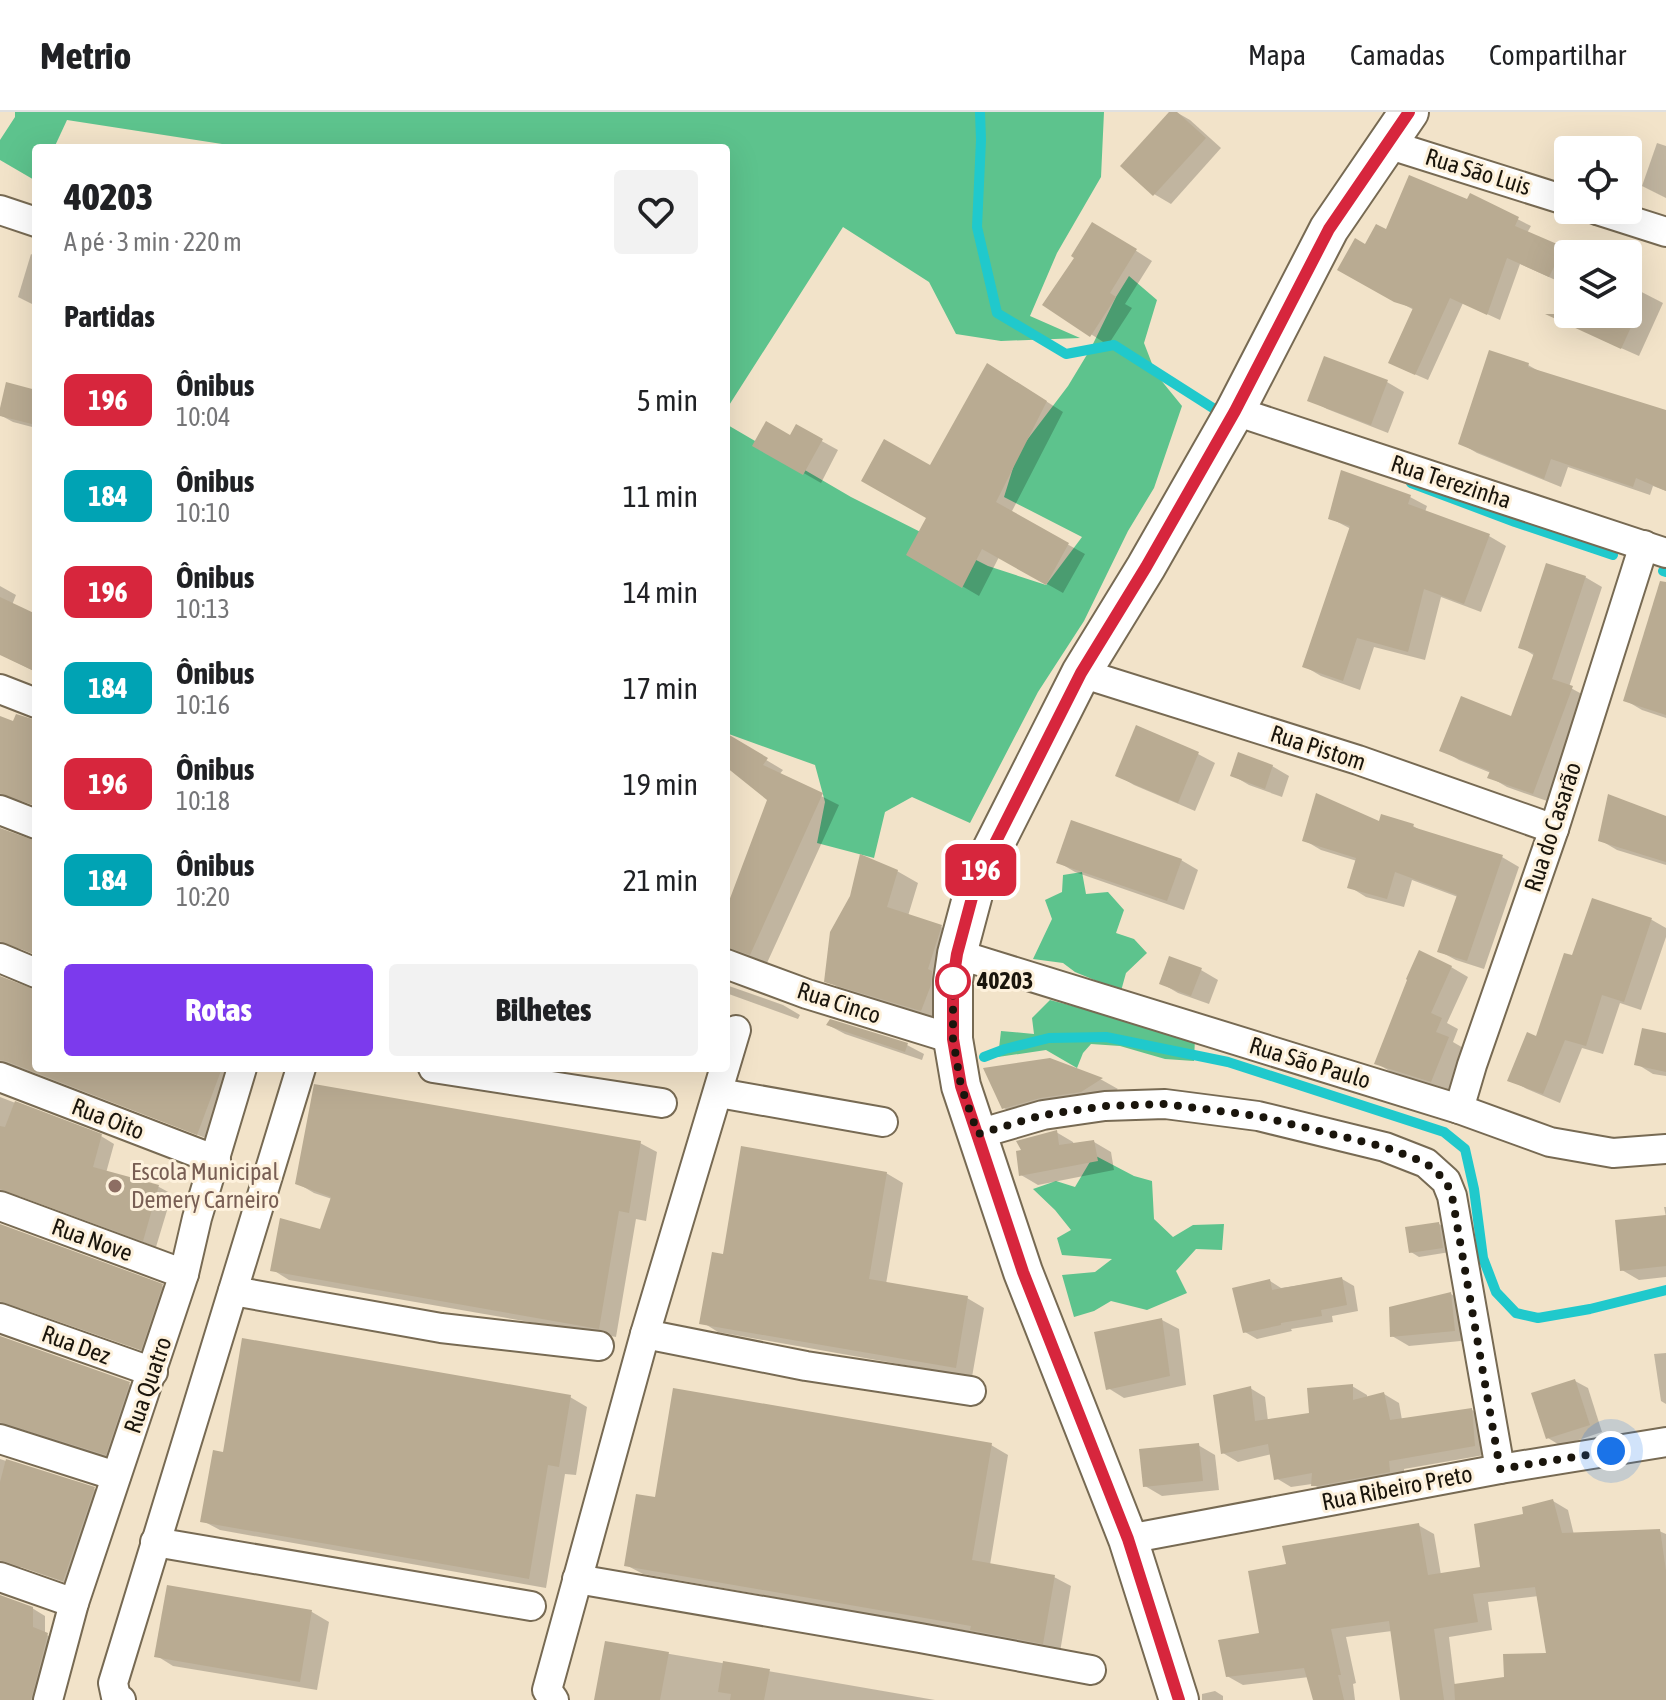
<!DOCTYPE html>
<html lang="pt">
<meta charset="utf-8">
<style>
:root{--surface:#fff;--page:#f2f2f2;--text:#202124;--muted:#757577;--line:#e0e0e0;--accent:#7c3aed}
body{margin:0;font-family:"Asap Condensed",sans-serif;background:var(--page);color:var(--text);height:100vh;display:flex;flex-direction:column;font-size:30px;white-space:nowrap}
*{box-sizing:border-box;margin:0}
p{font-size:26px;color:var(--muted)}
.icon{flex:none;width:44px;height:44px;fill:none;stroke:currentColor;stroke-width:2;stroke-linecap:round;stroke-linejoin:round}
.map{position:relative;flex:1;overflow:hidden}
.drawer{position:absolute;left:32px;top:32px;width:698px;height:928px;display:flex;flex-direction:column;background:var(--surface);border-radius:8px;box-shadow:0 8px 32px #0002}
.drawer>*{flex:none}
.badge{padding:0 16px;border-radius:12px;font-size:28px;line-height:52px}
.controls{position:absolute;left:1554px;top:24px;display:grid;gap:16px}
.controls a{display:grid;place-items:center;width:88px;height:88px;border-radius:8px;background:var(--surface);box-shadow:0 8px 32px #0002;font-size:40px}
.you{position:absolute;width:40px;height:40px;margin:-20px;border:6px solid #fff;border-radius:50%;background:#1a73e8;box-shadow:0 0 0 12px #1a73e833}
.map>.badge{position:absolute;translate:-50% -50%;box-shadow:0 0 0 4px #fff}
h2{padding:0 32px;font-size:30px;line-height:72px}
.round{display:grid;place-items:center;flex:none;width:84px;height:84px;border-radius:8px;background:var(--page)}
.headline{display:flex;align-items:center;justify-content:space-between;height:136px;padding:0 32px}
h1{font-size:38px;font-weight:800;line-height:60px}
.cta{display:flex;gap:16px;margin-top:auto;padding:16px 32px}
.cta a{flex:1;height:92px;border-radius:8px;background:var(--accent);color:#fff;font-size:32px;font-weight:800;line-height:92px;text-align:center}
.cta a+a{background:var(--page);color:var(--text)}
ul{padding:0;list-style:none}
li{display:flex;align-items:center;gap:24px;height:96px;padding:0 32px}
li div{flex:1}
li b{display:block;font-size:30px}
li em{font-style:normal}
li .badge{min-width:88px;font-weight:700;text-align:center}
header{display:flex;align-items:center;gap:48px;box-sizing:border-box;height:112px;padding:0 40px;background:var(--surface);border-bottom:2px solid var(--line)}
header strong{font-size:38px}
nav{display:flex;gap:44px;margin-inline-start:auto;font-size:28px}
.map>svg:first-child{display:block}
.forest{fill:#5dc38d}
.shadow{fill:#0003;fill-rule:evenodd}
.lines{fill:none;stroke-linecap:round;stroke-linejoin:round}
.stream{stroke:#20c9cc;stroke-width:10}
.building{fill:#b9ab92}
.street-casing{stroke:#776a53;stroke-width:32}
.secondary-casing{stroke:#776a53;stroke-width:42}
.street{stroke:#fff;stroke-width:28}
.secondary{stroke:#fff;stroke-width:38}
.line-casing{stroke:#fff;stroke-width:18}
.line{stroke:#d7263d;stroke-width:12}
.walk{stroke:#1a150c;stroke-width:8;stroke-dasharray:0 14.4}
.stop-dot{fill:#fff;stroke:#d7263d;stroke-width:4}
.education-dot{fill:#8d6e63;stroke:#fdf1dc;stroke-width:3}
.labels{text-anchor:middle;stroke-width:6;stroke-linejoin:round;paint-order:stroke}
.street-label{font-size:24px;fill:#1a150c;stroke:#fdf1dc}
.stop-label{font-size:24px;font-weight:bold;fill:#1a150c;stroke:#fdf1dc;text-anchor:start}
.education-label{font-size:24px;fill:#785e54;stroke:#fdf1dc;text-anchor:start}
</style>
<header>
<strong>Metrio</strong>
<nav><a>Mapa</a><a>Camadas</a><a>Compartilhar</a></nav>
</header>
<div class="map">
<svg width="1666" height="1588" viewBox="0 0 1666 1588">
<rect width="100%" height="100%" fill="#f2e3c9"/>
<!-- forest -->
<g class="forest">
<path d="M15 0H1104L1101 65 1057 141 1030 204 1080 226 1001 229 956 222 929 170 843 115 726 298V36H231L222 32 67 8 54 36H36V69L0 48V28L15 5Z"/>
<path d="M1129 164 1157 188 1144 231 1156 262 1182 294 1154 376 1128 419 1084 509 1038 580 970 711 912 685 885 700 874 746 817 731 825 690 815 653 726 621V312L851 385 988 454 1046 473 1082 425 1004 385 1018 340 1068 274 1091 236 1116 185Z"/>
<path d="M1082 760 1086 782 1108 780 1124 798 1116 821 1134 827 1147 841 1126 861 1121 879 1075 860 1063 851 1033 847 1052 807 1045 788 1062 780 1063 763Z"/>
<path d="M1050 888 1195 926 1194 949 1165 947 1120 934 1091 932 1083 941 1077 956 1046 938 998 945 1001 919 1034 922 1032 906Z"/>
<path d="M1094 1043 1134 1064 1152 1069 1154 1107 1173 1125 1193 1113 1224 1112 1222 1138 1196 1137 1176 1159 1187 1181 1147 1198 1111 1189 1094 1199 1074 1205 1062 1163 1095 1160 1112 1147 1062 1143 1057 1126 1071 1118 1055 1098 1033 1077 1056 1069 1075 1075Z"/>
</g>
<!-- shadow -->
<g class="shadow">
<path d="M1171 0H1176L1190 8 1221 36 1171 92 1154 82Z"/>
<path d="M1657 31 1666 34V86L1642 74Z"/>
<path d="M1471 83 1531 114 1527 121 1571 142H1568V159L1562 171 1520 152 1500 208 1463 191 1428 268 1403 257 1414 198 1340 158 1366 135 1387 120 1468 90Z"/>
<path d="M1110 122 1152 149 1125 192 1132 196 1108 233 1045 193Z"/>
<path d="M31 142 36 145V194L18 185Z"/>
<path d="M1628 173 1663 191 1639 244 1603 228 1594 202H1628Z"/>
<path d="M1528 253 1544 262 1666 300V379L1653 374 1650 383 1568 355 1561 375 1477 341 1460 331Z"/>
<path d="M1005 263 1063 300 1011 401 1085 442 1063 481 999 445 979 484 909 443 928 405 931 356Z"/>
<path d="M1387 270 1404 280 1388 321 1327 297 1310 288Z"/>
<path d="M36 281V316L13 310 0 303Z"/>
<path d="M796 315 838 338 821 371 755 333 790 325Z"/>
<path d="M1410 385 1427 394 1425 400 1489 424 1506 434 1481 500 1441 485 1425 548 1374 535 1360 578 1321 564 1304 554 1351 417 1330 406Z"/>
<path d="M1585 465 1602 475 1569 575 1589 586 1550 690 1507 675 1490 665 1491 661 1459 648 1442 638 1512 606 1535 544 1521 535Z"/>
<path d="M0 474 16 483 12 493 36 504V560L0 542Z"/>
<path d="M1666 479V606L1642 598 1625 588Z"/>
<path d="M0 606 14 612 36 609V694L21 689 12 688 2 692 0 695Z"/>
<path d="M1137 616 1198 642 1215 651 1195 699 1134 673 1117 663Z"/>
<path d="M726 624 783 658 779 663 839 693 767 851 751 845 742 844 726 863V802L770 687 726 653Z"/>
<path d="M1272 654 1289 664 1282 685 1249 673 1232 663Z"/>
<path d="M1666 706V753L1617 738 1600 728Z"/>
<path d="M1380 712 1413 714 1425 721 1502 745 1519 755 1484 857 1456 848 1439 839 1458 785 1412 768 1404 795 1366 785 1350 775 1357 749 1321 738 1304 728Z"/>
<path d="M0 718 36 730V843L22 837 11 836 0 832Z"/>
<path d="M1181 748 1198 758 1184 798 1075 760 1058 750Z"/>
<path d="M897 759 918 771 908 804 941 815 962 827 942 910 848 881 826 868 852 785Z"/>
<path d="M1593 788 1652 808 1666 816V825L1641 898 1620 891 1603 942 1582 936 1560 991 1527 977 1510 968 1537 926 1573 846Z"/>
<path d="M1451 855 1468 865 1447 911 1458 917 1453 930 1465 937 1448 979 1393 961 1376 951Z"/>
<path d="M1201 858 1218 868 1209 892 1178 881 1161 871Z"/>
<path d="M726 867 729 874 783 893 800 903 798 907 726 881Z"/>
<path d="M36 879V956H222L235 963 211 1028 21 956 12 955 3 958 0 963V881Z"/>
<path d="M828 913 907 933 924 942 922 948 845 922Z"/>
<path d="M1666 923V964L1653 962 1637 952Z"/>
<path d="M1050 948 1102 968 1118 977 1099 989 1021 1006 1004 996Z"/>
<path d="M0 985 101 1024 114 1032 106 1061 159 1075 172 1082 156 1135 20 1084H10L0 1091Z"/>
<path d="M1056 1020 1073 1030 1074 1033 1094 1030 1111 1040 1114 1058 1038 1073 1021 1063Z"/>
<path d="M640 1031 657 1040 646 1109 636 1107 616 1225 289 1168 273 1158 322 1119 332 1087 314 1081 297 1071Z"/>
<path d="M886 1061 903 1071 886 1172 967 1186 984 1196 972 1265 718 1220 702 1210 725 1144Z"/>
<path d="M1664 1095H1666V1165L1639 1168 1622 1158 1666 1105Z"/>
<path d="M1439 1112 1447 1117 1450 1140 1419 1145 1411 1140Z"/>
<path d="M0 1114 162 1174 175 1182 154 1243 20 1196H10L0 1203Z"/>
<path d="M1342 1167 1354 1174 1358 1199 1332 1204 1333 1210 1291 1217 1292 1219 1257 1227 1245 1220 1270 1169 1281 1176Z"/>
<path d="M1451 1182 1468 1192 1471 1228 1409 1234 1392 1224Z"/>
<path d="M1162 1208 1179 1217 1186 1273 1124 1286 1108 1276Z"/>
<path d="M0 1226 129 1272 142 1279 119 1349 20 1317H10L0 1324Z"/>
<path d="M1666 1241V1292L1661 1289 1654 1242Z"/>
<path d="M1575 1269 1588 1276 1602 1320 1561 1334 1548 1326Z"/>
<path d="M1352 1274 1367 1283V1287L1384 1282 1399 1291 1402 1308 1472 1298 1487 1306 1490 1342 1404 1357 1405 1368 1328 1381 1312 1372 1291 1375 1276 1366 1272 1342 1238 1350 1223 1341 1250 1276 1265 1285 1268 1309 1312 1303Z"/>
<path d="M570 1285 587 1295 576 1363 565 1362 546 1476 220 1418 203 1409 225 1342Z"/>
<path d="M991 1333 1008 1343 990 1453 1054 1465 1071 1474 1060 1540 989 1527 979 1521 643 1462 626 1453 656 1387Z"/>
<path d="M1198 1333 1215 1343 1219 1378 1162 1384 1145 1374Z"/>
<path d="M0 1347 94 1377 107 1384 77 1475 21 1455H12L0 1462Z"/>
<path d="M1553 1389 1568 1398 1574 1423 1659 1419 1666 1422V1588H1402L1392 1519 1346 1525 1356 1571 1353 1572 1355 1588H1314L1309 1565 1243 1573 1227 1564 1262 1522 1288 1454 1418 1413 1434 1422 1441 1463 1483 1457 1526 1403ZM1539 1484 1548 1543 1506 1567 1455 1574 1449 1525 1492 1518 1488 1490Z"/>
<path d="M169 1475 312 1500 329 1510 317 1578 173 1554 157 1544Z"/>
<path d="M0 1485 32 1496 45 1504V1522L61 1531 45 1588H0Z"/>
<path d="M606 1531 935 1588H596Z"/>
<path d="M1215 1579 1223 1584V1588H1202V1582Z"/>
</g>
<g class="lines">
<!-- stream -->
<g class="stream">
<path d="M980 0 981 28 977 115 997 201 1066 242 1114 233 1216 298"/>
<path d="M1411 371 1515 410 1613 443"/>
<path d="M1663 459 1666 460"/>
<path d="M984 945 1005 937 1049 926 1106 925 1228 950 1444 1020 1465 1037 1474 1077 1483 1146 1496 1180 1516 1201 1538 1206 1590 1197 1666 1178"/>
</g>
</g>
<!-- building -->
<g class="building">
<path d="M1169 0H1177L1206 26 1153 84 1120 54Z"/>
<path d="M1409 63 1467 87 1470 81 1519 105 1515 114 1564 135 1549 165 1507 146 1487 203 1450 186 1415 263 1388 251 1413 196 1394 190 1337 158 1355 126 1365 132 1376 112 1386 117Z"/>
<path d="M1092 110 1137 137 1110 181 1116 185 1090 225 1042 193 1074 146 1071 144Z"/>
<path d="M1545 202H1637L1621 237Z"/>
<path d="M1489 238 1529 251 1528 255 1666 298V379L1636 366 1633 375 1551 347 1544 367 1458 332Z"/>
<path d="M1324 244 1388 268 1371 313 1307 289Z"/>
<path d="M987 251 1047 289 996 390 1069 431 1046 473 982 437 962 476 906 443 926 406 861 369 884 327 930 353Z"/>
<path d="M6 270 36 278V313L0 304V296Z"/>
<path d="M766 309 790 323 796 312 823 327 803 363 752 334Z"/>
<path d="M1341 358 1411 383 1408 392 1490 422 1464 492 1424 477 1408 540 1357 526 1343 569 1302 555 1350 414 1328 407Z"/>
<path d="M1546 451 1586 464 1552 567 1573 574 1533 682 1487 666 1490 659 1439 639 1461 584 1511 604 1534 541 1518 536Z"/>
<path d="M1660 469 1666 470V603L1623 589Z"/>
<path d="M0 485 36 502V560L0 543Z"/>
<path d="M16 602 36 608V694L0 681V604L13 609Z"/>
<path d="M1136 613 1199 640 1178 691 1115 664Z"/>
<path d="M726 621 768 646 763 653 823 681 750 843 726 835V797L767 688 726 655Z"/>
<path d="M1238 640 1273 653 1265 677 1230 664Z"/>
<path d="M1316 681 1379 709 1381 702 1414 712 1413 715 1503 743 1467 849 1437 840 1457 783 1395 760 1387 787 1347 776 1356 746 1302 729Z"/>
<path d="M1608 682 1666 704V750L1598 729Z"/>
<path d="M1071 708 1182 747 1167 789 1056 751Z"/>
<path d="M0 716 36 729V843L0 829Z"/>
<path d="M860 742 898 758 887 795 942 813 928 857 932 859 931 873 921 899 824 870 830 820 850 784Z"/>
<path d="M1592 786 1652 806 1624 890 1602 883 1586 934 1565 928 1543 982 1507 969 1527 920 1536 924 1564 841 1572 843Z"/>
<path d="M1419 838 1452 854 1431 901 1442 906 1436 920 1449 925 1431 970 1374 952 1407 868 1406 867Z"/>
<path d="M1169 844 1202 856 1191 884 1159 872Z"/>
<path d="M0 864 36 878V956H222L197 1023 6 949 0 948Z"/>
<path d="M830 907 908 931 905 940 826 913Z"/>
<path d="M1642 916 1666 921V960L1634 953Z"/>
<path d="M1050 946 1103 966 1081 980 1040 986 1002 997 983 956Z"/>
<path d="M314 972 641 1029 629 1101 619 1099 599 1217 270 1159 280 1106 320 1117 331 1085 295 1072Z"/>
<path d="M15 989 102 1022 93 1055 159 1073 143 1129 0 1077V1014L5 1015Z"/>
<path d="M1057 1018 1059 1033 1094 1028 1098 1049 1019 1064 1016 1039 1021 1038 1016 1029Z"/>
<path d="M741 1034 887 1060 869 1167 968 1184 956 1256 699 1212 712 1140 723 1142Z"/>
<path d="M1666 1103V1154L1620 1159 1615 1108Z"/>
<path d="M1439 1110 1443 1136 1409 1141 1405 1115Z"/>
<path d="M0 1112 163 1172 141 1238 0 1189Z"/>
<path d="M1342 1165 1347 1193 1321 1198 1322 1204 1281 1211V1213L1243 1221 1232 1176 1270 1167 1272 1178Z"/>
<path d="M1451 1180 1455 1219 1390 1225 1389 1195Z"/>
<path d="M1162 1206 1170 1264 1106 1278 1094 1220Z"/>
<path d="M0 1224 130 1270 106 1343 0 1310Z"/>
<path d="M242 1226 571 1283 559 1355 548 1353 529 1467 200 1410 213 1338 223 1340Z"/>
<path d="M1575 1267 1590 1313 1546 1327 1531 1281Z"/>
<path d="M1353 1272V1288L1384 1280 1390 1308 1472 1296 1475 1334 1389 1349 1390 1360 1317 1374H1311L1312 1361 1274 1368 1268 1332 1221 1342 1213 1283 1251 1274 1255 1309 1309 1301 1307 1276Z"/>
<path d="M673 1276 992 1331 972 1448 1055 1463 1043 1532 970 1518 971 1514 624 1454 636 1382 655 1385Z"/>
<path d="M1199 1331 1203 1369 1143 1375 1139 1337Z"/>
<path d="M6 1347 95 1375 63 1469 0 1448V1370Z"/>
<path d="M1553 1387 1562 1421 1660 1417 1666 1459V1588H1455L1454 1572 1504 1565 1503 1542 1546 1541 1535 1475 1473 1482 1478 1510 1434 1517 1444 1588H1400L1389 1509 1331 1517 1341 1563H1338L1344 1588H1313L1304 1556 1226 1565 1218 1528 1259 1521 1248 1459 1286 1452 1282 1434 1419 1411 1428 1463 1480 1455 1474 1412 1523 1402 1522 1395Z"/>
<path d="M167 1473 312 1498 300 1570 154 1545Z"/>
<path d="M0 1483 33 1495V1515L48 1521 31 1588H0Z"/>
<path d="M605 1529 669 1540 660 1588H594Z"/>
<path d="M723 1549 770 1557 764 1588H730L731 1582 718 1580Z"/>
</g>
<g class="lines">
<!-- street casing -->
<g class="street-casing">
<g id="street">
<path d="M1387 32 1568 89"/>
<path d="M0 98 36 110"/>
<path d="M1597 98 1666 120"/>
<path d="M1235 299 1666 441"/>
<path d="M1081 561 1358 648 1554 717"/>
<path d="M0 577 36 591"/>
<path d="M0 698 36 712"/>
<path d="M957 842 1459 997 1550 1030 1613 1041 1666 1037"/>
<path d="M0 846 36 861"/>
<path d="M726 852 807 882 953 927"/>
<path d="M433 956 662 991"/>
<path d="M0 965 216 1048"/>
<path d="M719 981 883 1010"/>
<path d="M1459 997 1472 953 1554 717 1644 433"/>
<path d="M978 1022 1043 1003 1105 994 1165 992 1258 1004 1385 1035 1426 1051 1446 1069 1452 1084 1500 1357"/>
<path d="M0 1094 184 1162"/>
<path d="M233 1179 441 1216 599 1234"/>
<path d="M0 1206 153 1260"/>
<path d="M645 1222 806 1254 971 1279"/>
<path d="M0 1327 116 1364"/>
<path d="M1128 1427 1500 1357 1666 1330"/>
<path d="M155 1430 531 1494"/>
<path d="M0 1465 74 1491"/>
<path d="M577 1467 920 1526 1091 1558"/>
<path d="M48 1588 74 1491 184 1162 197 1106 242 956"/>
<path d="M121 1588 116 1585 113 1571 301 956"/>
<path d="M554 1588 547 1578 645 1222 736 918"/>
</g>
</g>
<!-- secondary casing -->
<g class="secondary-casing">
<path id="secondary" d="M1179 1588 1128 1427 1023 1160 961 974 953 927V869L957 842 977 767 1081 561 1146 455 1235 299 1329 117 1409 0"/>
</g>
<!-- street -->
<use href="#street" class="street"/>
<!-- secondary -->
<use href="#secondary" class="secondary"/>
</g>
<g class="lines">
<!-- line casing -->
<g class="line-casing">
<path id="line" d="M1179 1588 1128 1427 1023 1160 961 974 953 927V869L957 842 977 767 1081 561 1146 455 1235 299 1329 117 1409 0"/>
</g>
<!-- line -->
<use href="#line" class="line"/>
<!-- walk -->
<path class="walk" d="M953 869V927L961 974 978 1022 1043 1003 1105 994 1165 992 1258 1004 1385 1035 1426 1051 1446 1069 1452 1084 1500 1357 1611 1339"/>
</g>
<!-- markers -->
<circle class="stop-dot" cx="953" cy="869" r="16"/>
<circle class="education-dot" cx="115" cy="1074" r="8"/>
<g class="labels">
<!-- street labels -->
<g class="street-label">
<text transform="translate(1478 60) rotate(17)" y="8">Rua São Luis</text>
<text transform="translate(1451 370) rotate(18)" y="8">Rua Terezinha</text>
<text transform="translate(1318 636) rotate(18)" y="8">Rua Pistom</text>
<text transform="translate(1553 715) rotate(-72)" y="8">Rua do Casarão</text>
<text transform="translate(839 891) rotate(18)" y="8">Rua Cinco</text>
<text transform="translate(1310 951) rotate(17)" y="8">Rua São Paulo</text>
<text transform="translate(108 1007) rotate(21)" y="8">Rua Oito</text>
<text transform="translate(92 1128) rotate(20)" y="8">Rua Nove</text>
<text transform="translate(76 1233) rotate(20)" y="8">Rua Dez</text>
<text transform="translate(148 1273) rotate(-71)" y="8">Rua Quatro</text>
<text transform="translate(1397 1376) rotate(-11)" y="8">Rua Ribeiro Preto</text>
</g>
<!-- stop labels -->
<g class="stop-label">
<text x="977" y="877">40203</text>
</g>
<!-- education labels -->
<g class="education-label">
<text x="131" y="1068">Escola Municipal<tspan x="131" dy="28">Demery Carneiro</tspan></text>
</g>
</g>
</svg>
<div class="controls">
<a><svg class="icon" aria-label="locate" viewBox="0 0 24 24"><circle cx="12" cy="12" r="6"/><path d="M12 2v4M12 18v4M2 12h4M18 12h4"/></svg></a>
<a><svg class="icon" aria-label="layers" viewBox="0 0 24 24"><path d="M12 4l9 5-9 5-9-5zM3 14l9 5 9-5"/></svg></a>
</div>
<div class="you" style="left:1611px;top:1339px"></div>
<b class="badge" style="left:981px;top:758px;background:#d7263d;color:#fff">196</b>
<section class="drawer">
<div class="headline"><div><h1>40203</h1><p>A pé · 3 min · 220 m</p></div><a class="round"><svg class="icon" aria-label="heart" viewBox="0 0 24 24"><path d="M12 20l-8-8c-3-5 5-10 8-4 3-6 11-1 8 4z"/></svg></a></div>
<h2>Partidas</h2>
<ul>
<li><span class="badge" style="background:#d7263d;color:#fff">196</span><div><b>Ônibus</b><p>10:04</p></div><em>5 min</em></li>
<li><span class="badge" style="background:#00a3b4;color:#fff">184</span><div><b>Ônibus</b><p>10:10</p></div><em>11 min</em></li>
<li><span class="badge" style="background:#d7263d;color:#fff">196</span><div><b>Ônibus</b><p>10:13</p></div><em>14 min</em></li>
<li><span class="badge" style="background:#00a3b4;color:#fff">184</span><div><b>Ônibus</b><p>10:16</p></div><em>17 min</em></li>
<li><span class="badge" style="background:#d7263d;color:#fff">196</span><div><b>Ônibus</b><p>10:18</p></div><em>19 min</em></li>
<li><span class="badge" style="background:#00a3b4;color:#fff">184</span><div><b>Ônibus</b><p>10:20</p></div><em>21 min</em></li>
</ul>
<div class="cta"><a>Rotas</a><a>Bilhetes</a></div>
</section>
</div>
